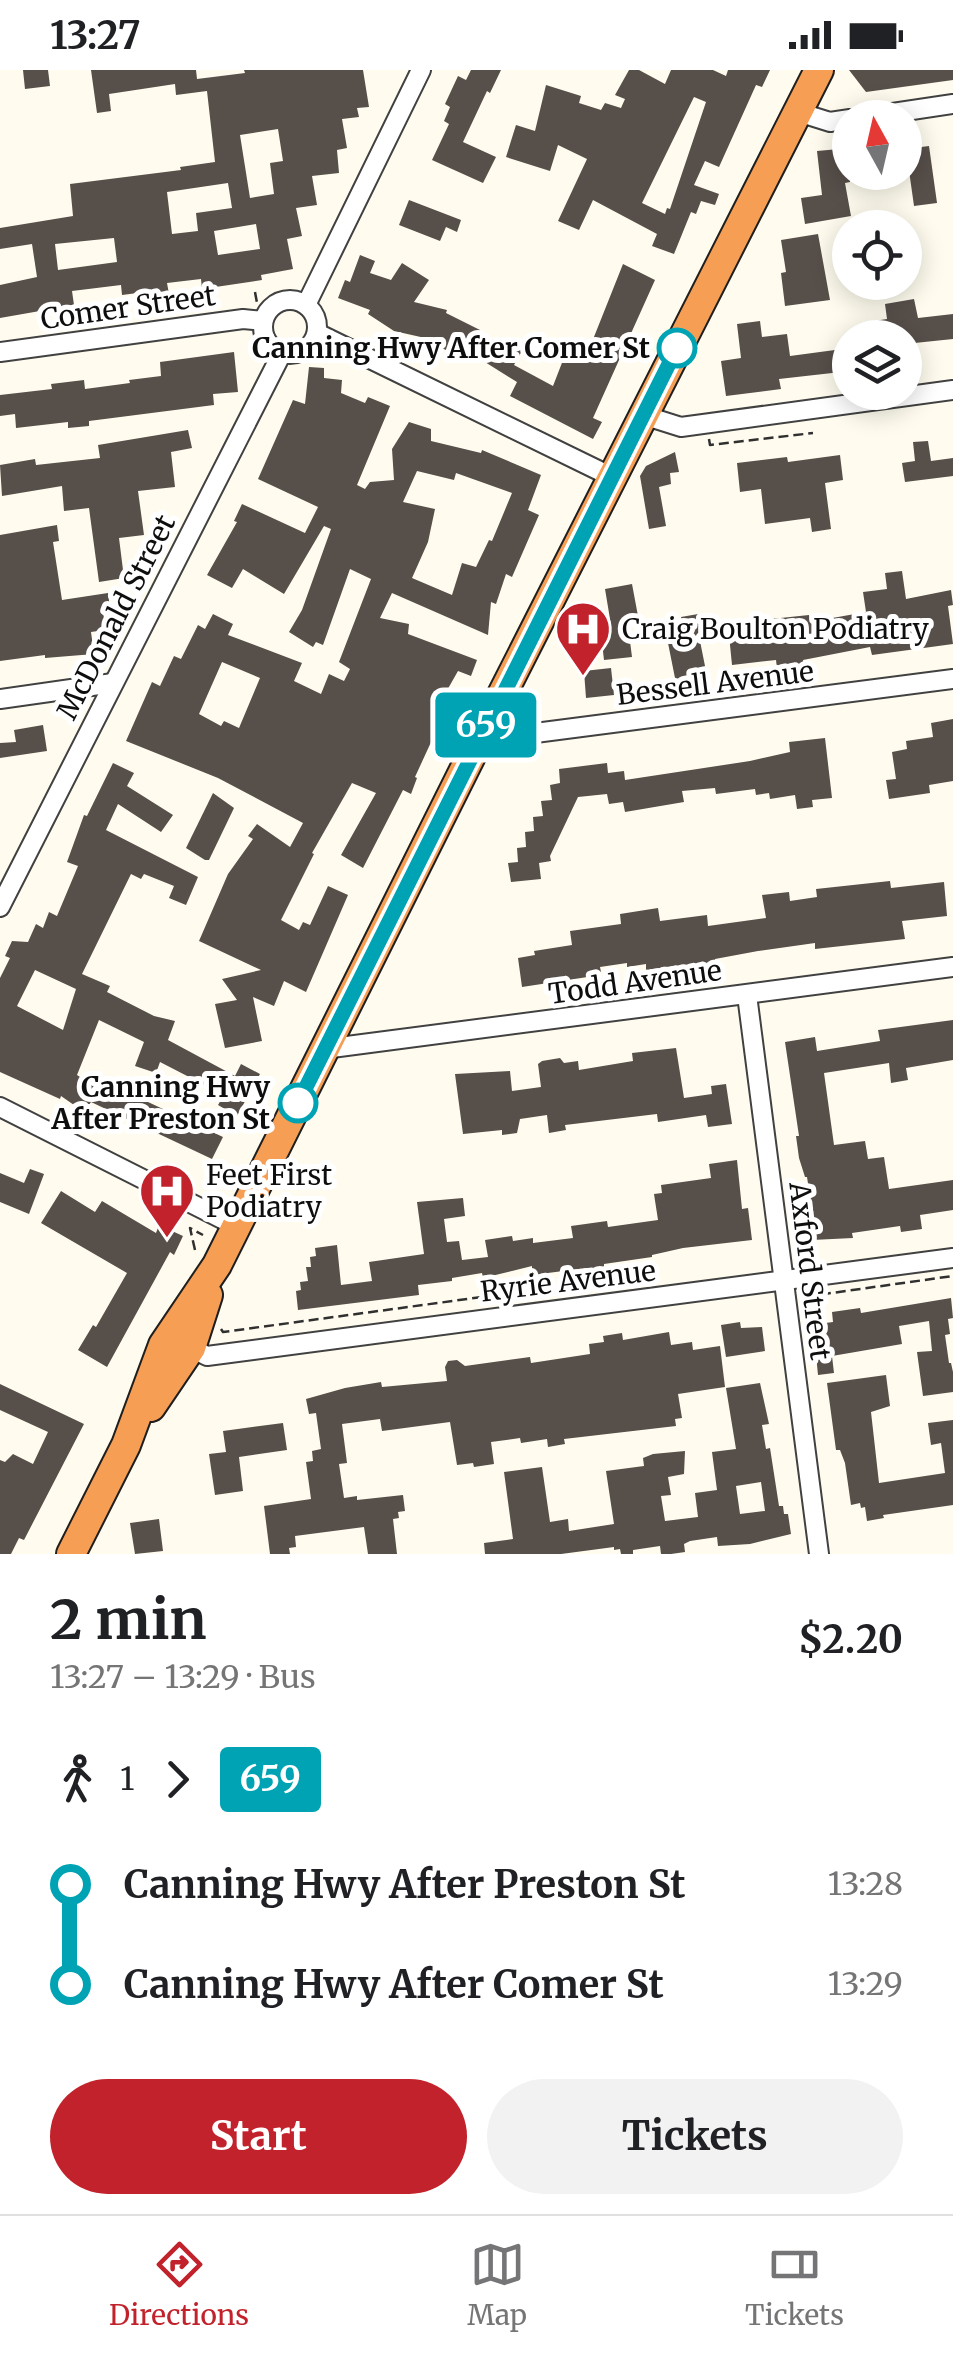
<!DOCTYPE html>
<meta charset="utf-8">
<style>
:root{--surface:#fff;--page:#f2f2f2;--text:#202124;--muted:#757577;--line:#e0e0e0;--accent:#c2222b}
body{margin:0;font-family:Merriweather,serif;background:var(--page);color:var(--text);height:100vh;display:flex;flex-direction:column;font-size:38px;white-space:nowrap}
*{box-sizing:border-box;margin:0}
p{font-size:32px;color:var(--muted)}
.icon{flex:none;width:55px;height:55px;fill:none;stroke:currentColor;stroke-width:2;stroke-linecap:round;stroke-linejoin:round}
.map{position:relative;height:1484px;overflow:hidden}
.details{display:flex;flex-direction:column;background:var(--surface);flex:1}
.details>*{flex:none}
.badge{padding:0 20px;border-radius:8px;font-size:35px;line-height:65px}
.needle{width:65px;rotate:352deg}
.fabs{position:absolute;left:832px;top:30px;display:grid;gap:20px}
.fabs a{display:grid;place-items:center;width:90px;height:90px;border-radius:50%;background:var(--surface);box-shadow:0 5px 25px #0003;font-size:50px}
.map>.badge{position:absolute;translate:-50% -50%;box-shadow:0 0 0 5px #fff}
.legs{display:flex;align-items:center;gap:15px;height:110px;padding:0 50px;font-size:32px}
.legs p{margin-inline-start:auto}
.overview{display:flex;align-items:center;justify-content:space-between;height:170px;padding:0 50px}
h1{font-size:55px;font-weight:700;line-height:75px}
.cta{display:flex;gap:20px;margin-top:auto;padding:20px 50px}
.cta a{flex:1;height:115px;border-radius:60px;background:var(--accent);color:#fff;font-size:40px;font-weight:700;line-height:115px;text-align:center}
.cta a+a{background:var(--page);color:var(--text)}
ul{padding:0 50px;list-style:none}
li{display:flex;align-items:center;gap:35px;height:100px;font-size:38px}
li i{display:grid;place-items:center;width:15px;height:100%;margin:0 12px;background:currentColor}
li i::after{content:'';width:25px;height:25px;margin:-12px;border:8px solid;border-radius:50%;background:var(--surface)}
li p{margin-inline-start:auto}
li:first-child i{background:linear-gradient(#0000 50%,currentColor 0)}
li:last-child i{background:linear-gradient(currentColor 50%,#0000 0)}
.status{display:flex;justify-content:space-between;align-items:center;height:70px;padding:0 50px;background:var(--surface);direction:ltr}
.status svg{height:28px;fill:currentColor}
.tab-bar{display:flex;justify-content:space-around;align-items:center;height:140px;border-top:2px solid var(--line);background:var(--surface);font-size:28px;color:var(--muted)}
.tab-bar a{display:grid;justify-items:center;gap:5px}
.tab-bar .current{color:var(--accent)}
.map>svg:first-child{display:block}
.building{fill:#574f4a;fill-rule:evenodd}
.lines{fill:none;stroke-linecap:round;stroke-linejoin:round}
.minor-casing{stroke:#414141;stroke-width:22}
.highway-casing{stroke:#1f1f1f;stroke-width:32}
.path{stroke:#303030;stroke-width:2.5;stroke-dasharray:10 5;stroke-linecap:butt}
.minor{stroke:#fff;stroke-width:18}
.highway{stroke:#f79e55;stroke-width:28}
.line-1-casing{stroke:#fff;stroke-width:22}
.line-1{stroke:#00a3b4;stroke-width:15}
.stop-1-dot{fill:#fff;stroke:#00a3b4;stroke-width:5}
.labels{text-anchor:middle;stroke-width:10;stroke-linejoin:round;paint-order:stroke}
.street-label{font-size:28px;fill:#0e0e0e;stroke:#fff}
.stop-label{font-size:28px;font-weight:bold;fill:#0e0e0e;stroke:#fff;text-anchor:end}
.poi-label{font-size:28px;fill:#0e0e0e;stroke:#fff;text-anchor:start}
</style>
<div class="status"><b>13:27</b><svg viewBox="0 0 49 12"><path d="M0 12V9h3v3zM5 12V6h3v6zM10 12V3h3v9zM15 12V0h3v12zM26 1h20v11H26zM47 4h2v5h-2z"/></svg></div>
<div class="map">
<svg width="953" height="1484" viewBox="0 0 953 1484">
<rect width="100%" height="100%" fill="#fffcef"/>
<!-- building -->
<g class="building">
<path d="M23 0H48L50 16 25 19Z"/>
<path d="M91 0H196L197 9 245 3 244 0H363L369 37 357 38 359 47 342 49 347 78 337 80 339 103 312 106 317 135 296 138 302 166 287 169 293 199 261 205 262 210 202 219 201 209 167 213 169 224 154 226 153 221 122 225 121 215 72 221 74 235 0 248V215L37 207 32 174 0 179V158L73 146 70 114 181 100 180 97 215 92 207 21 176 25 175 14 109 24 111 41 97 43ZM278 59 283 91 270 93 274 124 250 128 240 65ZM228 113 232 138 196 143 198 161 172 164 167 122ZM256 154 260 179 218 185 214 161ZM114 168 117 192 58 200 55 174Z"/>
<path d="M471 0H501L490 23 487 21 463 72 496 87 483 113 432 90 449 54 444 51 450 37 445 34 458 6 466 10Z"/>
<path d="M629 0H639L665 14 671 0H713L726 6 728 0H770L762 17 756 15 719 97 705 91 694 115 719 124 715 135 701 131 696 144 691 142 674 184 652 176 657 164 593 130 579 160 558 151 587 89 558 75 550 101 506 87 516 55 535 61 546 15 581 26 579 33 601 40 605 33 621 38 625 29 615 25ZM694 27 706 32 670 139 667 138 665 144 642 133Z"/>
<path d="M849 0H953V10L866 22Z"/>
<path d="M929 76 937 133 914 136 906 79Z"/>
<path d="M850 78V112L845 113 851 146 805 154 801 128 822 125 817 81Z"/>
<path d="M409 130 461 150 457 162 446 157 440 171 399 155Z"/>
<path d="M818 164 830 230 785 236 781 203 786 202 781 170Z"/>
<path d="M360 185 375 191 370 203 391 210 402 193 429 210 414 232 447 240 446 243 480 260 478 263 501 277 506 269 523 279 514 295 553 316 565 285 584 292 623 194 655 210 593 348 602 352 593 369 510 326 517 312 469 282 465 290 440 277 443 272 394 261 368 244 370 240 338 228 345 210 350 212Z"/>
<path d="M914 229 918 248 953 244V269L905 274V268H877L874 251 887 249 885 234Z"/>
<path d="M760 251 762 267 787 264 790 286 850 278V301L779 309 781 319 726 326 721 291 741 288 737 254Z"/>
<path d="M234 282 238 322 213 324 214 335 89 351V356L68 358V352L16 358 15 344 0 346V325L52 319 51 314 84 310 85 319 130 313 129 310 161 306 160 292Z"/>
<path d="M309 297 324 298V308L342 310 341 323 365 333 368 327 390 336 357 415 365 419 370 412 394 410 392 379 409 352 431 359V371L481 383 482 380 541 405 528 440 539 445 512 507 506 504 496 534 491 532 488 565 392 523 380 548 409 554 408 564 477 590 471 606 458 601 437 638 451 644 443 660 438 657 415 707 417 708 411 724 403 720 363 798 341 785 376 723 352 713 312 783 314 784 281 850 299 860 303 852 310 855 328 816 348 825 306 922 284 911 274 936 253 927 262 971 225 978 215 934 237 930 222 909 261 900 199 871 228 804 253 769 248 766 257 754 290 777 303 753 218 708 126 671 152 612 160 616 174 586 181 589 198 555 205 559 213 544 233 554 228 565 302 593 294 611 321 624 329 604 344 611 350 599 339 592 371 509 350 499 323 575 316 572 313 577 289 562 302 540 331 459 324 456 284 524 243 499 232 518 207 505 237 452 234 451 242 434 305 463 318 437 258 409 293 330 305 334ZM417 401 454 410 456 403 512 423 492 471 489 470 476 497 462 493 452 525 412 508 428 472 435 439 403 432ZM222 592 260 608 239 658 224 651 221 656 199 644Z"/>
<path d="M188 360 192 378 171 382 175 417 138 421 144 465 119 468 124 508 99 512 89 438 64 441 62 416 2 426 0 395 35 389 36 395 100 388 98 375Z"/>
<path d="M928 371 931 391 953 388V406L905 412 902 393 915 391 913 372Z"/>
<path d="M675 382 679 402 670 403 671 414 659 417 666 456 649 459 640 406 646 396Z"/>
<path d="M840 385 843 410 825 413 831 459 812 462 810 448 765 454 761 419 740 422 737 393 787 387 788 392Z"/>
<path d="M57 455 59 471 53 472 62 530 108 523 110 538 103 539 105 560 91 562 94 584 45 588V585L0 591V465Z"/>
<path d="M902 501 906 529 951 520 953 535 948 536 953 574 872 585 870 577 803 590 804 596 777 599 776 590 732 595 729 565 773 560 771 549 809 545 810 552 866 542 863 522 887 519 885 503Z"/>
<path d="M632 514 638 546 627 548 632 587 604 590 600 556 611 555 605 519Z"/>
<path d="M704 543 707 556 719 554 722 567 700 571 707 606 676 613 666 563 684 559 681 547Z"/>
<path d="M611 598 614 625 586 628 584 601Z"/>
<path d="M953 649V711L929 715 930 723 889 729 886 710 896 709 892 682 907 679 906 671 933 667 931 653Z"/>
<path d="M43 655 47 681 0 688V673L16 672 14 660Z"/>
<path d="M825 668 832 728 812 730 813 737 797 739 795 725 770 729 769 723 756 725 755 719 716 724 715 718 682 721 684 732 625 742 623 732 609 734 607 724 578 727 550 786 551 791 539 793 541 809 511 812 508 793 518 792 517 778 526 777 525 762 534 761 533 747 543 746 541 731 552 730 550 715 560 713 559 699 607 693 608 703 624 701 625 710 750 691 790 682 789 672Z"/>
<path d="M113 693 134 703 127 716 173 745 161 762 118 734 106 760 198 807 186 835 169 828 174 816 144 804 141 809 131 804 82 904 110 916 107 922 154 946 175 951 168 970 235 1006 241 994 260 1004 237 1046 218 1035 224 1025 160 992 156 1003 135 996 144 972 99 950 77 1005 113 1029 118 1018 223 1067 212 1089 91 1032 84 1042 61 1026 60 1029 0 1002V908L10 888 5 886 12 871 28 872 36 854 43 858 49 842 57 846 78 796 67 792 84 745 87 746ZM35 900 76 919 63 960 17 936Z"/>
<path d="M213 723 234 738 209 790H205L186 778Z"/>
<path d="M890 811 891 818 944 812 947 846 902 851 905 869 815 879V873L758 881 715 889 717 899 702 901V897L681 900 673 896 646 900V894L627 897V893L600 897 601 902 593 903 594 906 522 917 518 888 535 885 534 881 572 875 570 861 621 854 620 844 658 838 660 851 707 845 708 856 766 848 762 825 789 822 790 831 817 827 816 819Z"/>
<path d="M953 950V990L906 998 908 1010 891 1013 889 993 824 1003 834 1075 865 1071 868 1089 884 1087 889 1119 953 1110V1140L920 1145 922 1159 901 1162 900 1156 852 1163 853 1168 812 1170 809 1149 811 1133 807 1107H805L799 1088 796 1066H799L785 972 815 967 817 981 880 971 878 960Z"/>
<path d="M676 978 684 1028 712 1024 711 1016 726 1014 732 1054 708 1057 706 1045 658 1052 657 1044 565 1055 566 1060 549 1063 547 1045 520 1049 517 1063 502 1065V1060L463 1064 455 1004 510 1001 512 1021 541 1017 538 994 542 991 560 988 564 993 578 991 579 1000 633 991 632 983Z"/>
<path d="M737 1090 742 1139 748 1138 752 1170 683 1178 652 1185V1187L604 1194V1200L587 1202V1198L532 1205V1196L483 1208 482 1203 452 1208V1211L418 1215 419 1225 298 1240 296 1221 301 1220 300 1212 308 1211 306 1197H311L310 1187 316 1186 315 1178 337 1175 341 1215 372 1211 369 1192 424 1184 417 1132 463 1128 465 1146 444 1149 447 1172 459 1171 462 1190 488 1187 485 1170 512 1166 513 1171 533 1168V1173L573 1168 571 1156 607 1151 608 1157 658 1150 654 1124 662 1123 661 1115 711 1108 709 1094Z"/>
<path d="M30 1099 44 1104 29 1144 0 1132V1103L24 1113Z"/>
<path d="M61 1121 95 1142 102 1131 156 1163 159 1155 183 1166 174 1185 170 1182 107 1297 78 1280 93 1255 96 1257 127 1203 41 1153Z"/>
<path d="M951 1228 953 1248 948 1249 950 1264 945 1265 949 1293H951L953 1302V1322L923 1326 917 1282 932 1281 929 1251 899 1256 902 1274 832 1286 834 1303 818 1305 816 1285 822 1284 818 1254 833 1252 832 1242 860 1238 861 1243Z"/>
<path d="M740 1252 741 1258 762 1257 765 1281 726 1287 721 1255Z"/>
<path d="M669 1262 671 1275 692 1272 693 1280 720 1276 725 1317 678 1324 682 1348 675 1349 676 1356 564 1369 565 1374 548 1377 547 1369 521 1373 520 1368 491 1372 494 1394 474 1397 473 1393 457 1395 450 1352 382 1361 380 1349 342 1354 347 1393 339 1394 344 1428 357 1426V1430L403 1425 405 1441 398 1442 399 1448 393 1449 397 1484H368L364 1457 295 1466 296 1477 289 1478 290 1484H270L264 1436 311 1429 306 1392 313 1391 312 1381 321 1379 316 1343 309 1344 306 1329 345 1318 381 1312 382 1317 447 1311 445 1297 448 1291 457 1290 465 1296 530 1287 531 1293 590 1284 589 1274 604 1272 603 1266 622 1263 623 1270Z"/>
<path d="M886 1305 890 1336 871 1342 879 1413 945 1403 941 1373 931 1375 928 1353 953 1350V1435L883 1445 884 1448 867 1451 865 1437 861 1438 860 1433 851 1435 845 1393 840 1380H836L827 1313Z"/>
<path d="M760 1313 769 1354 762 1355 766 1379 770 1378 779 1436H783L784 1444H788L791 1464 750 1474 718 1476 717 1467 690 1471 684 1474 685 1482 671 1484H661L660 1476 633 1480V1484H621L620 1479 614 1480V1477L561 1484H485L484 1473 513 1469 504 1402 542 1397 550 1452 568 1449 569 1461 614 1454 606 1401 644 1396 643 1388 653 1384 685 1381 684 1404 668 1407 671 1425 661 1426 665 1451 698 1447 695 1423 717 1420 712 1382 736 1379 726 1318ZM761 1412 765 1441 740 1444 736 1416Z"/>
<path d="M0 1314 84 1354 24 1470 19 1468 11 1484H0V1390L5 1392 13 1384 33 1394 48 1362 0 1340Z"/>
<path d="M283 1353 287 1380 239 1387 243 1421 215 1425 209 1384 226 1382 223 1361Z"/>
<path d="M159 1449 163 1481 135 1484 130 1453Z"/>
</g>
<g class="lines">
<!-- minor casing -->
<g class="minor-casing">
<g id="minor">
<path d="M798 42 830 52 850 49"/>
<path d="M859 48 953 34"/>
<circle cx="290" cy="257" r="27"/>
<path d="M306 235 421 0"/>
<path d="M317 263 612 407"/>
<path d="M0 282 243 249 263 251"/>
<path d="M643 345 681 357 953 320"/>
<path d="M0 629 113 613"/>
<path d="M485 658 503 666H512L953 609"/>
<path d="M0 837 282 283"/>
<path d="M747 925 819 1484"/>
<path d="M324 979 953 897"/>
<path d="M0 1037 236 1156"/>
<path d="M191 1278 207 1286 953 1188"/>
</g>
</g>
<!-- highway casing -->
<g class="highway-casing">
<g id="highway">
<path d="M151 1337 191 1278 208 1225"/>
<path d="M71 1484 126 1375 163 1275 217 1195 485 658 819 0"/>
</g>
</g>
<!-- path -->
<g class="path">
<path d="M255 222 257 233"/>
<path d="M709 369 710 375 813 363"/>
<path d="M797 1176 804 1182 805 1190"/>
<path d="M195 1180 190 1158 203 1165"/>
<path d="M810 1222V1226L953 1206"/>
<path d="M221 1259 223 1262 534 1220V1225"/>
</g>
<!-- minor -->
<use href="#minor" class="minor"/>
<!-- highway -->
<use href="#highway" class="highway"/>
</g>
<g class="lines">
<!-- line-1 casing -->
<g class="line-1-casing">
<path id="line-1" d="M298 1033 677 278"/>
</g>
<!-- line-1 -->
<use href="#line-1" class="line-1"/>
</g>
<!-- icons -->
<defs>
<g id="hospital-pin" transform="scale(2.875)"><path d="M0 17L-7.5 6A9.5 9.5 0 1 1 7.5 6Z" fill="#c2222b" stroke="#fff"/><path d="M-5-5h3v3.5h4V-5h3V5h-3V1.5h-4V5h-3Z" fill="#fff"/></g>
</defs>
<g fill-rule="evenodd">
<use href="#hospital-pin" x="583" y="559"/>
<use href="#hospital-pin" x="167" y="1121"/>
</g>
<!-- markers -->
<g class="stop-1-dot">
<circle cx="677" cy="278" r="18"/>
<circle cx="298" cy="1033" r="18"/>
</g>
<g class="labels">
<!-- street labels -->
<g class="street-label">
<text transform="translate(128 237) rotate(-8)" y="10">Comer Street</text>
<text transform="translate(116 547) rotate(-63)" y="10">McDonald Street</text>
<text transform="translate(715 613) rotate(-7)" y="10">Bessell Avenue</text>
<text transform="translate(635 912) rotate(-8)" y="10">Todd Avenue</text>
<text transform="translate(810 1201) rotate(83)" y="10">Axford Street</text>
<text transform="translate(568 1211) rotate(-7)" y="10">Ryrie Avenue</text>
</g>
<!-- stop labels -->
<g class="stop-label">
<text x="650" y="288">Canning Hwy After Comer St</text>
<text x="270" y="1027">Canning Hwy<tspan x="270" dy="32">After Preston St</tspan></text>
</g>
<!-- poi labels -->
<g class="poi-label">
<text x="622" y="569">Craig Boulton Podiatry</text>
<text x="206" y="1115">Feet First<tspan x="206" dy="32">Podiatry</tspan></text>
</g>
</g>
</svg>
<div class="fabs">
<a><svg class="needle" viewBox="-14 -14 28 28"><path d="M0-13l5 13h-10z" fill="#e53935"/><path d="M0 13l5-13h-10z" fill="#757577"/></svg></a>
<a><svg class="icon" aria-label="locate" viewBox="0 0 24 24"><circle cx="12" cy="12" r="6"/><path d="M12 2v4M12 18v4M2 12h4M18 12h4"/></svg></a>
<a><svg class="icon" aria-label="layers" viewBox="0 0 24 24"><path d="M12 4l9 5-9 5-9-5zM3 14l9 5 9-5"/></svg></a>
</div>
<b class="badge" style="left:486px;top:655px;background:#00a3b4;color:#fff">659</b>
</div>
<section class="details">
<div class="overview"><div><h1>2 min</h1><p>13:27 – 13:29 · Bus</p></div><b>$2.20</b></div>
<div class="legs"><svg class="icon" aria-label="walk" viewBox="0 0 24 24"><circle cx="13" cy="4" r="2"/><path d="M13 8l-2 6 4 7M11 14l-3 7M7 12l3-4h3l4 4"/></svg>1<svg class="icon" aria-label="forward" viewBox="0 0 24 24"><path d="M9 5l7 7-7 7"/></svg><b class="badge" style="background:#00a3b4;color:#fff">659</b></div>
<ul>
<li><i style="color:#00a3b4"></i><b>Canning Hwy After Preston St</b><p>13:28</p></li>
<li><i style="color:#00a3b4"></i><b>Canning Hwy After Comer St</b><p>13:29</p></li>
</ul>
<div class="cta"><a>Start</a><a>Tickets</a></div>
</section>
<nav class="tab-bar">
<a class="current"><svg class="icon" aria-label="directions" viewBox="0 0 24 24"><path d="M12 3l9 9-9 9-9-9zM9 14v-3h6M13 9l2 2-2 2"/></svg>Directions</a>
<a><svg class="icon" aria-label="map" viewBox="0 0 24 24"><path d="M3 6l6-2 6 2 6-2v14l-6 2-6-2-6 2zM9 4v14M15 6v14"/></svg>Map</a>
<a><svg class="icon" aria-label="tickets" viewBox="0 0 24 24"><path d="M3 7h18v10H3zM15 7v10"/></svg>Tickets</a>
</nav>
